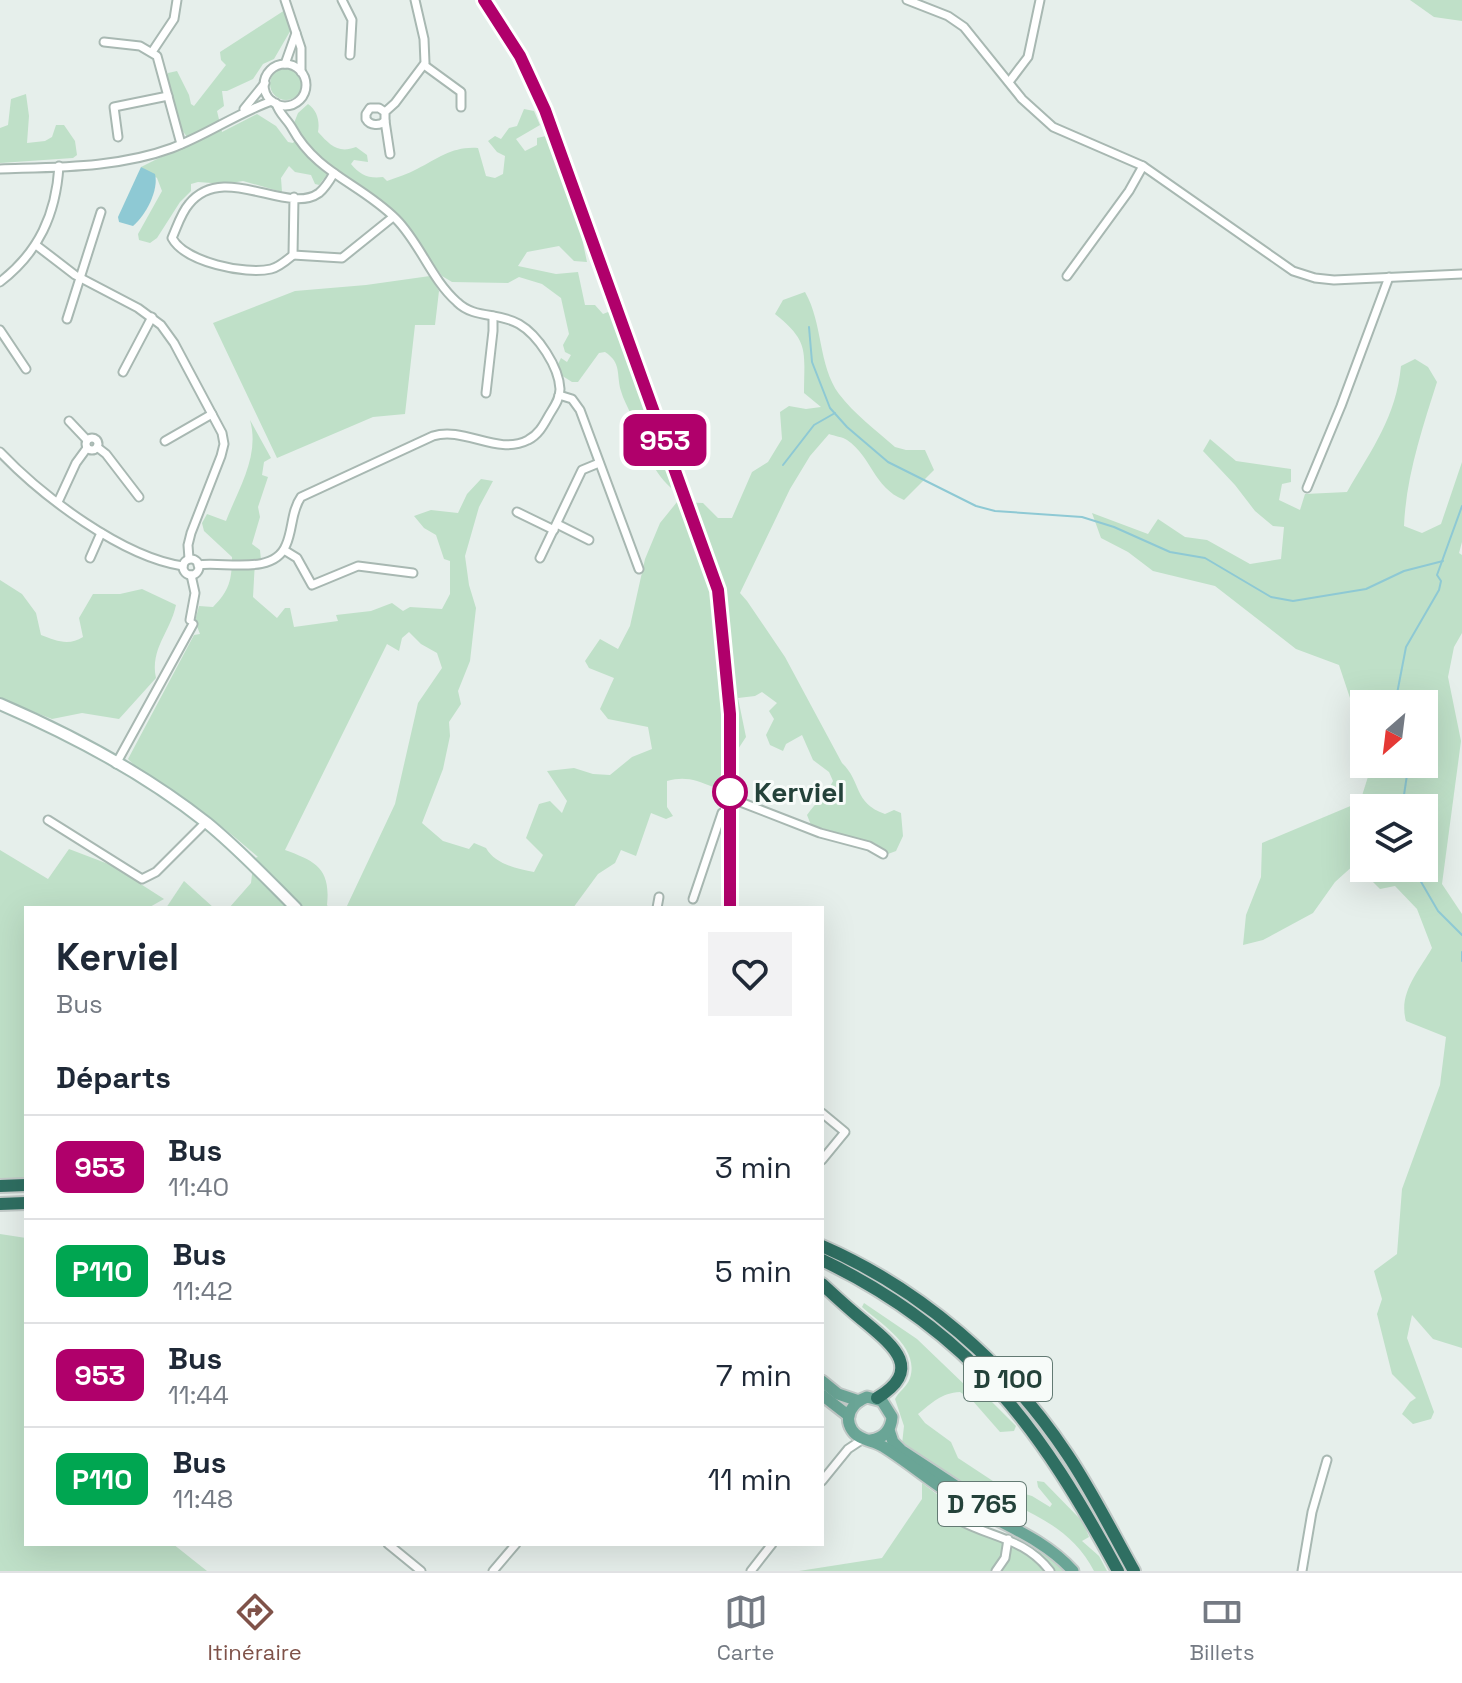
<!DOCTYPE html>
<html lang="fr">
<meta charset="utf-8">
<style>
:root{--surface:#fff;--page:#f2f2f3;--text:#1f2937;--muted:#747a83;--line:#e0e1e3;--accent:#7f5249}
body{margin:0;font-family:"Space Grotesk",sans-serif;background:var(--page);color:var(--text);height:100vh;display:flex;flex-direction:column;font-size:30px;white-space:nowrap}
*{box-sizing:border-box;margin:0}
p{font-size:26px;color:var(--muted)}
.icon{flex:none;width:44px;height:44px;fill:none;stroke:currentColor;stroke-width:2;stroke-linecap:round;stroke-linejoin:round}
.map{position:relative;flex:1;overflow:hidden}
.details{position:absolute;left:24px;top:906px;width:800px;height:640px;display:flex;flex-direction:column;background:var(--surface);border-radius:0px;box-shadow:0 8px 32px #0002}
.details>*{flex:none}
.badge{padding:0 16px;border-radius:12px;font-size:28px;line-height:52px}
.needle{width:52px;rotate:208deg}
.fabs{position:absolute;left:1350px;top:690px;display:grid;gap:16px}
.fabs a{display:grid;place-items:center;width:88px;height:88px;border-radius:0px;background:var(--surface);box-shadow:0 8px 32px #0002;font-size:40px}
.map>.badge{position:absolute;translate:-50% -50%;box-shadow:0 0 0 4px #fff}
h2{padding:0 32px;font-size:30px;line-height:72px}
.round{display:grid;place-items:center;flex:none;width:84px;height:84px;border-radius:0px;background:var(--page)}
.head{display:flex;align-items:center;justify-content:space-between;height:136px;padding:0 32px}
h1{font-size:38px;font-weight:700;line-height:60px}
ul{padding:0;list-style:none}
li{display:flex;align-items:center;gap:24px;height:104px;padding:0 32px;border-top:2px solid var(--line)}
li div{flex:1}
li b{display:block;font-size:30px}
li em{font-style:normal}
li .badge{min-width:88px;font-weight:700;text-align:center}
.dock{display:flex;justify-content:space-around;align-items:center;height:112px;border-top:2px solid var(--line);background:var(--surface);font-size:22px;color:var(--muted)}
.dock a{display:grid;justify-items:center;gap:4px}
.dock .current{color:var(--accent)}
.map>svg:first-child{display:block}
.green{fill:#bfe0c8;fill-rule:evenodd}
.water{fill:#8ec9d4}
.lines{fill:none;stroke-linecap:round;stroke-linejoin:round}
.stream{stroke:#8ec9d4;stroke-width:2}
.street-casing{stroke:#a8b8b2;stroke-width:11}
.secondary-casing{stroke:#a4bbb3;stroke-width:14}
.primary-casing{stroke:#c2cac8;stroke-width:15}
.highway-casing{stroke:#c2cac8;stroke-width:16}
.street{stroke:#fff;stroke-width:7}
.secondary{stroke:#fff;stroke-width:10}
.primary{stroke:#6aa596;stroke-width:11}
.highway{stroke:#2f6f62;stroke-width:12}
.line-casing{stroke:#fff;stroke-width:18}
.line{stroke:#b0006b;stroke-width:12}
.stop-dot{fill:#fff;stroke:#b0006b;stroke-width:4}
.labels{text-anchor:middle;stroke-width:6;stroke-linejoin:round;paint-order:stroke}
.shield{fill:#f7fbf9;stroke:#637a73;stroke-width:2}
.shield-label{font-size:26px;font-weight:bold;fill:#24423a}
.stop-label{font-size:28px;font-weight:bold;fill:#24423a;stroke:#f7fbf9;text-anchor:start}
</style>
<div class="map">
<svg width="1462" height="1571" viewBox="0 0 1462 1571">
<rect width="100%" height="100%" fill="#e6efeb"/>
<!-- green -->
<g class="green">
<path d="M1410 0H1462V21L1434 17Z"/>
<path d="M285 10 292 28 274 59 263 64 253 79 227 91H222L224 106 217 111 222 132 257 114 276 126 288 142 293 143 299 135 294 123 298 113 308 104C317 110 320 121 318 132 330 145 338 154 356 147L367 155 368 162 354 160 351 164C360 175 369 179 383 177L387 181C397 177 408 174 417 169 439 158 453 146 478 148L486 176 495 178 503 174 505 156 497 152 488 141 495 136 501 139 509 128 517 126 524 109 534 111 540 125 516 139 525 151 537 145V138L546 136 580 229 587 262 574 261 559 246 527 252 518 266 556 274 578 272 585 305H595L603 314 608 312 615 316 666 453 671 488C650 469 642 441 631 415 628 407 623 399 621 391 616 374 622 363 605 352L599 353 578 382H572L561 375 558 364 561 358 567 362 571 355 565 352 563 345 569 334 561 298 542 284 519 277 508 283 452 282 442 276 412 233 393 212 375 196 332 168 319 185 315 184 311 175 295 172 289 166 281 178 282 192 243 181 225 184 198 182 191 184V191L180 202 157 238 150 243 139 240 138 234 162 191 157 178 141 167 191 142 178 125 166 77 168 73 177 71 189 95 191 104 194 106 226 65 221 60 220 52Z"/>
<circle cx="286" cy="84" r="16"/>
<path d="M26 94 29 116 27 143 45 141 52 137 56 125H64L75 141 77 155 73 158 0 163V128L8 125 11 99Z"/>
<path d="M430 276 439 291 435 325H415L405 414 373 417 277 458 213 323 295 291 366 285Z"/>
<path d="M805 292C823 323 818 365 839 394 854 414 877 431 895 447L906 450H925L934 470 904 500C873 487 872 457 847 440 843 437 834 436 829 434L810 456 790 489 740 593 747 601 785 657 842 763C862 782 853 803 885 814L894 810 901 813 903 836 896 851 888 854 876 844 811 825 807 815C815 803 827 794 833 781L829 772 813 760 802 735 786 744 783 751 770 745 766 735 774 719 769 711 777 703 762 692 755 696 738 698 746 737 713 787C696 780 685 776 667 781V807L673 816 666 819 651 813 636 856 621 850 615 863 598 874 573 908H346L395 804 418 703 442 668 437 653 421 644 409 632 402 638 399 651 387 644 285 850C315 861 331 868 327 905L329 908H229L251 883 254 858 258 857C233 835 207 814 179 795 160 783 143 775 128 759L194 635 200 634 195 621 199 606 213 607C229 591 232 580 232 557L204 531 202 523 207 514 226 521C239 487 260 456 250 420L271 458 264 462 262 475 268 477 258 507 260 517 252 544 260 550 261 560 255 561 253 597 277 618 285 608H290L294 627 338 621 336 615 371 611 392 603 403 611 410 607 442 609 450 594V561L444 559 436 535 424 528 414 516 431 510 458 513 467 494 481 479 493 481 479 507 465 556 469 585 476 608 470 661 458 691 461 704 449 722 450 736 443 769 422 823 443 841 469 849 474 843 486 848C495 864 517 869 534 872L543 855 526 838 539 804 550 801 562 813 567 801 547 771 574 768 593 774 610 775 632 757 652 749 648 727 608 719 600 709 614 678 589 668 585 661 600 639 618 649 630 626 645 559 660 523 677 502 703 503 718 518H732L752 472 768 462 782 439 780 412 789 406 806 409 821 407 804 393C804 351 810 342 775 314L783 300Z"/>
<path d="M1415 359 1428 367 1437 382C1422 429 1406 477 1404 526L1422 533 1441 524 1462 462V542L1459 553 1462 555V633L1454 647 1448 677 1461 741 1442 884 1462 914V1348L1433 1339 1412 1315 1407 1338 1434 1412 1431 1419 1413 1424 1402 1414 1410 1402 1416 1398 1392 1374 1377 1314 1382 1299 1374 1271 1397 1254 1402 1189 1440 1085 1446 1037 1406 1021C1398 993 1419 971 1432 948L1417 909 1395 886 1380 889 1355 864 1335 882 1313 913 1263 940 1243 945 1246 915 1261 877 1262 843 1360 802 1372 764H1424V704H1364V740L1339 665 1296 649 1215 586 1153 571 1128 552 1101 538 1092 513 1148 534 1158 519 1185 537 1207 540 1250 564 1281 559 1284 527 1273 526 1255 511 1235 485 1203 451 1210 439 1236 461 1291 469V482L1282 484 1279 500 1300 510 1305 494 1347 492C1372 449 1396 417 1401 366ZM1364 808H1424V868H1364Z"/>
<path d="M0 580 22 594 36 613 41 635C56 641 69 646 83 637L79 618 93 594H120L142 589 176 605C170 633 150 648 156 678L119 719 82 713 52 719 0 699Z"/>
<path d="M69 849 111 865 164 899 148 908H26V1179L0 1180V850L48 879Z"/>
<path d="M184 881 214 908H166Z"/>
<path d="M0 1234 26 1238V1544H173L207 1571H0Z"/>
<path d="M864 1303 917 1339 967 1387 976 1386 1016 1426 1014 1431 1000 1432 972 1400 960 1392C941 1393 932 1403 918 1414L925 1423 951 1442 958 1458 1002 1487 1032 1496 1050 1507 1052 1504 1038 1487 1037 1481 1044 1482 1083 1522 1089 1537 1082 1541 1099 1556 1107 1571H1094C1056 1497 958 1500 902 1444L904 1426 895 1399C899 1391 907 1387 910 1378 920 1347 881 1324 862 1307Z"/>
<path d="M922 1483 938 1495 957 1524 1030 1554 1039 1550 1066 1571H799L882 1558 922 1499Z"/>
</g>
<!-- water -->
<path class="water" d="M141 167 155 174C159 190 146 215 133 226L119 222 118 217Z"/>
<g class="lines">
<!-- stream -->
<g class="stream">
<path d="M809 327 812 362 830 408 847 427 888 462 976 506 995 511 1082 517 1114 527 1170 552 1205 558 1271 597 1293 601 1366 589 1404 571 1443 561"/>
<path d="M783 465 814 425 835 413"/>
<path d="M1395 704 1406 647 1439 590 1441 581 1437 575 1462 506"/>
<path d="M1402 808 1407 775 1406 764"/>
<path d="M1413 868 1438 911 1462 935"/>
<path d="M1462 952V961"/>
</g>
<!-- street casing -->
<g class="street-casing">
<g id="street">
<path d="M285 0 301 48V72"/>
<path d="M342 0 352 20 350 55"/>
<path d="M907 0 948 16 964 27 1022 99 1053 127 1143 166 1293 271 1315 278 1334 280 1462 274"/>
<path d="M104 42 140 46 157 56 181 144"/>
<path d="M152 52 174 19 177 0"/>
<path d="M285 64 296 33"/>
<circle cx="285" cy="85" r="21"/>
<path d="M424 65 461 92V107"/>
<path d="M1009 82 1028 57 1040 0"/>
<path d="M244 109 265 83"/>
<path d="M385 112 379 108H370L366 114V119C370 126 380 126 385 121V112L395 103 425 63 424 39 415 0"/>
<path d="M385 121 390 154"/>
<path d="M118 137 114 107 168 96"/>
<path d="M0 169C57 167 118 168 172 148 207 135 237 113 272 101"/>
<path d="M294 197 293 255C287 260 279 267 271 269 245 275 185 262 172 238 177 227 181 213 189 204 224 161 287 216 319 193 325 188 330 180 334 173"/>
<path d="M36 245 75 275 138 308 161 325 174 343 222 433 224 444 221 456 191 533 188 545 189 559"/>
<path d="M293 255 342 258 393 217"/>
<path d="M1067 276 1129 191 1143 166"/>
<path d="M0 282C39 252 56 214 59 166"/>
<path d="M67 319 101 212"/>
<path d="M0 330 26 369"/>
<path d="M123 372 152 317"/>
<path d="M486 393 493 331V316"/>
<path d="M559 395 572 399 580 410 639 569"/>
<path d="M69 421 87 440"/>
<circle cx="92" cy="444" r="6"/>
<path d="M165 441 212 414"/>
<path d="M97 447 106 454 139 497"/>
<path d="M0 452C42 496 122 557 183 566"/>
<path d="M1307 488 1341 406 1389 277"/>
<path d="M58 502 76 463 87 448"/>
<path d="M517 512 554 530"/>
<path d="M557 524 589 540"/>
<path d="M284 550 297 558 312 585 358 566 413 573"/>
<path d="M90 558 101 533"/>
<path d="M540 558 582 470 599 463"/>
<circle cx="191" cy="567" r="8"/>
<path d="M198 565C223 561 274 576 286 545 293 530 291 511 301 497L433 436C464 426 498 456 528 440 538 435 543 426 548 417 553 408 560 400 560 389 559 367 538 335 519 324 499 312 474 319 457 302 431 279 420 243 396 219 360 183 317 174 292 128 287 119 279 114 276 103"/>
<path d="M190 620 195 593 191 575"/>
<path d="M116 764 193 624"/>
<path d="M730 798 820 833 869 846 883 854"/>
<path d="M48 820 142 879 156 872 206 822"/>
<path d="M693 899 722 813H730"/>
<path d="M657 908 659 897"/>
<path d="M822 1113 845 1132 822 1160"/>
<path d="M822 1481 848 1449 863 1439"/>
<path d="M955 1494 954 1511 957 1519C990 1538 1024 1537 1050 1571"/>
<path d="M388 1544 421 1571"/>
<path d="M493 1571 516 1544"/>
<path d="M751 1571 772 1544"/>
<path d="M996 1571 1005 1558 1008 1539"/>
<path d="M1302 1571 1312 1512 1327 1460"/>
</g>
</g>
<!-- secondary casing -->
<g class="secondary-casing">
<path id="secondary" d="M0 704C72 735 145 774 207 823 239 849 267 879 296 908"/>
</g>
<!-- primary casing -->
<g class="primary-casing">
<g id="primary">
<path d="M484 0 520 56 545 110 718 590 730 714V908"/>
<path d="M822 1381 838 1394 859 1401"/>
<path d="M822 1395 849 1416"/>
<path d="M889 1430 893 1442 901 1450 991 1509"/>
<path d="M871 1440C884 1438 891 1430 892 1417L882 1401 867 1397C853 1402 843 1416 852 1430 859 1441 874 1440 884 1447 908 1462 930 1481 954 1496 994 1522 1041 1535 1073 1571"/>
</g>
</g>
<!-- highway casing -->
<g class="highway-casing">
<g id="highway">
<path d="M0 1186 26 1185"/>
<path d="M0 1204 26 1203"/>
<path d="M822 1246C921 1289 1007 1364 1067 1454 1092 1491 1112 1532 1134 1571"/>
<path d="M822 1260C972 1332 1041 1429 1118 1571"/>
<path d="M822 1284C836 1297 850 1310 865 1322 895 1347 923 1370 877 1398"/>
</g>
</g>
<!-- street -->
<use href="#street" class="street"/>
<!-- secondary -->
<use href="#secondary" class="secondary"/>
<!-- primary -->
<use href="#primary" class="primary"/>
<!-- highway -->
<use href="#highway" class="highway"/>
</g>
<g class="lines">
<!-- line casing -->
<g class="line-casing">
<path id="line" d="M484 0 520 56 545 110 718 590 730 714V908"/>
</g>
<!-- line -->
<use href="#line" class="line"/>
</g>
<!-- markers -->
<circle class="stop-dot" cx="730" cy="792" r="16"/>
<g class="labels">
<!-- shield labels -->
<g class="shield">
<rect x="964" y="1357" width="88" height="44" rx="6"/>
<rect x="938" y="1482" width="88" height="44" rx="6"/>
</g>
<g class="shield-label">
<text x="1008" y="1388">D 100</text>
<text x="982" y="1513">D 765</text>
</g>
<!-- stop labels -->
<g class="stop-label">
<text x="754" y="802">Kerviel</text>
</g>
</g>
</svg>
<div class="fabs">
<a><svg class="needle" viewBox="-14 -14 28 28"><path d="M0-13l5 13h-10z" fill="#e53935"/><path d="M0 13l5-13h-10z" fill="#747a83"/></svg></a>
<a><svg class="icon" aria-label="layers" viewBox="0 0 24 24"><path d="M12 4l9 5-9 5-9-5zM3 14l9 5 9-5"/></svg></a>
</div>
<b class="badge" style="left:665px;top:440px;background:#b0006b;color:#fff">953</b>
<section class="details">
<div class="head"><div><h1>Kerviel</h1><p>Bus</p></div><a class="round"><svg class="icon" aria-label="heart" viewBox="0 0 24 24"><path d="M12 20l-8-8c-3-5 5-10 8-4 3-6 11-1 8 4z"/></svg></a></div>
<h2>Départs</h2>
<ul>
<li><span class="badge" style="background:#b0006b;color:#fff">953</span><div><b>Bus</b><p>11:40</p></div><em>3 min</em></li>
<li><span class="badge" style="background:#00a651;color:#fff">P110</span><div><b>Bus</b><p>11:42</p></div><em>5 min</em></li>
<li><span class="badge" style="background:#b0006b;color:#fff">953</span><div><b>Bus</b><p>11:44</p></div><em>7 min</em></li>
<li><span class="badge" style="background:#00a651;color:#fff">P110</span><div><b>Bus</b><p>11:48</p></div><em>11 min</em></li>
</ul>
</section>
</div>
<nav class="dock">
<a class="current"><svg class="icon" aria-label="directions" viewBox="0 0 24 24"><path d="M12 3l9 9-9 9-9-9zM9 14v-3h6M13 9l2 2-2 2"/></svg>Itinéraire</a>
<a><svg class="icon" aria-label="map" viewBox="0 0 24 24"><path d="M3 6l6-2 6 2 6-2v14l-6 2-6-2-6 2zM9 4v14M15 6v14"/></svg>Carte</a>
<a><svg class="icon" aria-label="tickets" viewBox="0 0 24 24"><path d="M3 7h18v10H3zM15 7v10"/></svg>Billets</a>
</nav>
